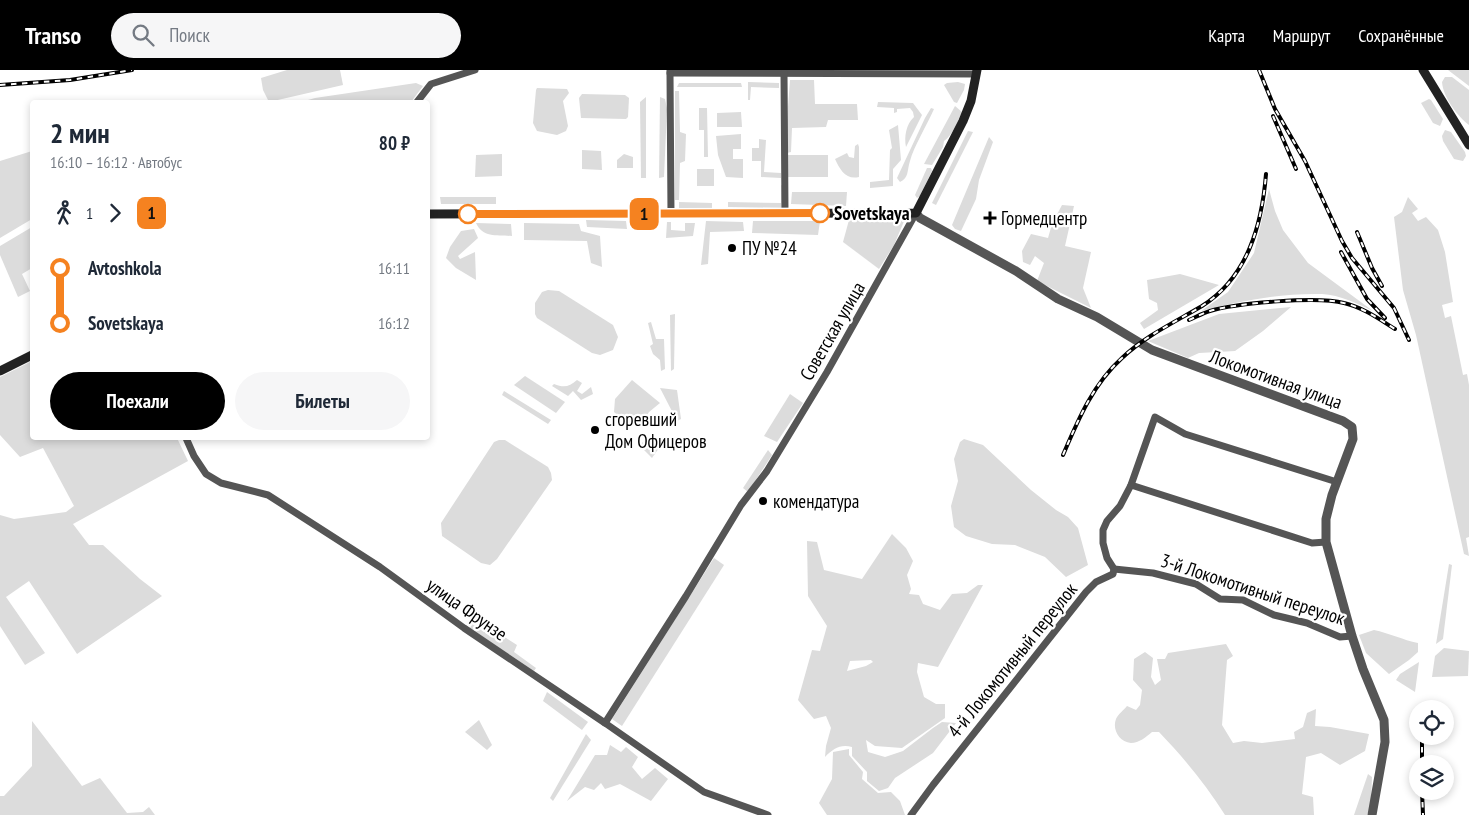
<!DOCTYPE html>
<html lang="ru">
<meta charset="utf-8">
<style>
:root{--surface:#fff;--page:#f6f6f7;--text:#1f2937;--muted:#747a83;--accent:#000}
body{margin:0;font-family:"PT Sans Narrow",sans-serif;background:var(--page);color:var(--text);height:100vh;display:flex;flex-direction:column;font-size:19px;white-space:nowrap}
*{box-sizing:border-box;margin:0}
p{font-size:16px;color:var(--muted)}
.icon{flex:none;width:28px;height:28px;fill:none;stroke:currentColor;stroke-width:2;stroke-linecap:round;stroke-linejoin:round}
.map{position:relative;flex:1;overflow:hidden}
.drawer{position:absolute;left:30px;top:30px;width:400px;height:340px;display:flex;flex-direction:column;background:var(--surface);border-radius:5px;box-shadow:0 2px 8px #0003}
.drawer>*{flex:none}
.badge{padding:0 10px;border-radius:8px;font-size:18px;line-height:32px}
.fabs{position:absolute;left:1409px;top:630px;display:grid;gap:10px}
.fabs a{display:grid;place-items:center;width:45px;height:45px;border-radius:50%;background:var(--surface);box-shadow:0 2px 8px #0003;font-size:25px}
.map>.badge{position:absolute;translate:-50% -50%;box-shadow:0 0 0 2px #fff}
.legs{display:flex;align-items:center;gap:8px;height:55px;padding:0 20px;font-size:16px}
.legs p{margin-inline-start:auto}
.headline{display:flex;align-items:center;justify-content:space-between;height:85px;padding:0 20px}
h1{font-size:28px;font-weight:700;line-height:38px}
.button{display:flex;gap:10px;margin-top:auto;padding:10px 20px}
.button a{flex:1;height:58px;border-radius:30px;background:var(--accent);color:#fff;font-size:20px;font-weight:700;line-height:58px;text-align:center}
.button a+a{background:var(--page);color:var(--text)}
ul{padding:0 20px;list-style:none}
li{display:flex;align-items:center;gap:18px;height:55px;font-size:19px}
li i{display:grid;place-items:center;width:8px;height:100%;margin:0 6px;background:currentColor}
li i::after{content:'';width:12px;height:12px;margin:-6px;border:4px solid;border-radius:50%;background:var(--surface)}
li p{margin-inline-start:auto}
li:first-child i{background:linear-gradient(#0000 50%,currentColor 0)}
li:last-child i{background:linear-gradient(currentColor 50%,#0000 0)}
header{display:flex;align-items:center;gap:30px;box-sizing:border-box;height:70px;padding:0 25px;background:var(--accent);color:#fff}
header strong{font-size:24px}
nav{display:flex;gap:28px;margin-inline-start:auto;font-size:18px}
.search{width:350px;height:45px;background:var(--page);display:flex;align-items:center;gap:12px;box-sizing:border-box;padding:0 18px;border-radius:28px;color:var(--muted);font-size:19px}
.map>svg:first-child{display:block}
.green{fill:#dcdcdc;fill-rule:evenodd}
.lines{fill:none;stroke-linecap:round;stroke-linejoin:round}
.minor{stroke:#555;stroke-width:7}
.tertiary{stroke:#555;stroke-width:9}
.secondary{stroke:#222;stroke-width:9}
.rail-casing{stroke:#000;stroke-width:4}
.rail{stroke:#fff;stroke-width:2;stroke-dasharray:5.5;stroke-linecap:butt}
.line-1-casing{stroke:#fff;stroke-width:11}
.line-1{stroke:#f58220;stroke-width:8}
.stop-1-dot{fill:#fff;stroke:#f58220;stroke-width:2.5}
.poi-dot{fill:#000;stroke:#fff;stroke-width:2}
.labels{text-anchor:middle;stroke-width:4.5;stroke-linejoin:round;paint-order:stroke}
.stop-label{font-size:19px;font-weight:bold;fill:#000;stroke:#fff;text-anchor:start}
.poi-label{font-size:19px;fill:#000;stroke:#fff;text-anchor:start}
.street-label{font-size:19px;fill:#000;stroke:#fff}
</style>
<header>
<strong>Transo</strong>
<div class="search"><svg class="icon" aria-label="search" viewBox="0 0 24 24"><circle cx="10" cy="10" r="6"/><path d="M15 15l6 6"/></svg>Поиск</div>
<nav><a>Карта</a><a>Маршрут</a><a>Сохранённые</a></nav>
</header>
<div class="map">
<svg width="1469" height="745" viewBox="0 0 1469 745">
<rect width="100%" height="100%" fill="#fff"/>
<!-- green -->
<g class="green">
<path d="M287 0H340L343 15 269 32 263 20 261 8Z"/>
<path d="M1448 0H1469V16Z"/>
<path d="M1445 7H1452L1469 20V55C1457 46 1443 27 1442 12Z"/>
<path d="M790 10H814L815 34H857L858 50H828L826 57 792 58 791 82 787 83V50Z"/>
<path d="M748 12 779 13V18L751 17 750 30H748Z"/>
<path d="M958 12 965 14 964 20 957 33 954 32 944 15 947 13Z"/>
<path d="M416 13 423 16 411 32H301L315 28Z"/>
<path d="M679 13H741L742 17H677Z"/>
<path d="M537 18 567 19 569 23 563 31 568 56 566 61 557 65 537 61 533 53 536 20Z"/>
<path d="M675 21H679L680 62 686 64 685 91 680 93 679 130H675Z"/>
<path d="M582 24 625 25 629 28 628 47 626 49 581 48 579 28Z"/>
<path d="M646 27V108H641L640 32Z"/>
<path d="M660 27 665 29 667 39 664 107 659 108Z"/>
<path d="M1429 29 1431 30 1443 49 1440 56 1433 53 1421 33Z"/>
<path d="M878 32 913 33 922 45 906 77C904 67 906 54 914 47L913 42 910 38 897 39V42L894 43V38L877 37Z"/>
<path d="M955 36 962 42C957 52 953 65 944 71L943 77 932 95 924 94Z"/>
<path d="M699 38H707L708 87H704V60H699Z"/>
<path d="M931 38 934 39C927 55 914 76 910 91 907 100 909 108 900 112L897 108 925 48Z"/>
<path d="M741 42 742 57H717V43Z"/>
<path d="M898 55 901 90 893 99V116L870 118V112L889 110 890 80 892 78 889 60Z"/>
<path d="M1445 60 1451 62 1465 82 1466 86 1463 91 1454 89 1443 71 1442 66Z"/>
<path d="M968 61 973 62 936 135 932 133Z"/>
<path d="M741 64V79H733V89H743V108L726 107 718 85 716 66Z"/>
<path d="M989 67 993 72 979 110 976 129 961 161 955 159 952 155Z"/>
<path d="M759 69 766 70 764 102 781 103V108L761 107V91H752V78H759Z"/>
<path d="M858 74 859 77V107C846 110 840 100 835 89L847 83 849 87 854 88 855 76Z"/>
<path d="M582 80 601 81 602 100 582 99Z"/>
<path d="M32 81V149L0 168V91Z"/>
<path d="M502 84V106L475 107 476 85Z"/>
<path d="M624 84 633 87V98H617V90Z"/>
<rect x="788" y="85" width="40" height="22"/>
<path d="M927 98H931L932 101 920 126 917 128 915 125Z"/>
<rect x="697" y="99" width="17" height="17"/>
<path d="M781 115 783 116V138L728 137V132L781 133Z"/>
<path d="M1269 119 1275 141 1283 160 1308 193 1373 241C1358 234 1340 225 1322 224 1281 223 1241 231 1201 241L1228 222 1254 183Z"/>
<path d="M792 122H847L846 136 791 134Z"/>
<path d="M440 127H496V134H441Z"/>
<path d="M1408 127 1418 139 1412 143 1418 151 1426 147 1438 160 1445 182 1453 232 1442 235 1445 248 1451 246 1463 305 1467 304 1469 315V467L1466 468 1469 486 1464 484 1416 265 1403 220 1394 147 1402 142Z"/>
<path d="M679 132 712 133V139H679Z"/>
<path d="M1062 135 1074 136 1065 176 1091 182 1083 218 1091 238 1037 211 1044 193 1035 186 1030 195 1023 192 1022 181 1031 164 1048 168 1052 154Z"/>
<path d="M905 149 894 175 879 199 843 172 849 150Z"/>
<path d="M586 150 626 151 627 159 587 157Z"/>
<path d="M706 151 743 152 744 161 710 162 708 194 701 195Z"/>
<path d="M753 151H820L818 165 752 163Z"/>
<path d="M667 152H671V160L685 161V153H695L693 166 666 168Z"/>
<path d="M476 153 511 154 512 166C497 165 483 168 476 153Z"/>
<path d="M524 153 579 154 581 161 600 166 602 197 591 193 587 171 524 170Z"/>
<path d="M32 157V198L22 204 30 221 18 227 0 185V176Z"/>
<path d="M474 159 478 168 458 186 460 189 475 182 476 210 456 198 446 188 450 177 461 161Z"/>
<path d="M1180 204 1219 215 1144 259 1140 253 1158 240 1157 233 1149 229 1147 210Z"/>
<path d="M548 220 559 221 613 255 618 267 613 280 600 285 592 283 537 248 535 244V233L542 222Z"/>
<path d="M1291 237 1263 261 1235 281 1199 283 1188 288 1148 271 1219 244Z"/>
<path d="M675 244 674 299 671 301 670 245Z"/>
<path d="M651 252 656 269H664L665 299 661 301 660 290 653 284 650 276 653 274 648 253Z"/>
<path d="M32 291V368H177L188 391 73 454 89 475H103L140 509 162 526 77 584 29 511 6 527 45 583 25 595 0 556V445L14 449 66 442 74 436 43 378 20 387 0 365V307Z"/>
<path d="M525 306 565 332 556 343 514 315Z"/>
<path d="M577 310 582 313 577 321 582 324 591 317 593 324 581 330 573 321 568 326 552 316 554 314C564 318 569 317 577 310Z"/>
<path d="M632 310 660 333 649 342 642 353 629 355 614 342 615 329Z"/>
<path d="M660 318 677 320 681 349 677 351Z"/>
<path d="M504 321 551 350 548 354 502 325Z"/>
<path d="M790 324 803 333 777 372 764 366Z"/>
<path d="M964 369 983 375 1031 420 1056 440 1068 447 1078 458 1088 495 1066 507 1045 487 1015 475 992 474 966 466 954 457 951 436 958 411 954 389 960 372Z"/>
<path d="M499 370H505L548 397 551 403 552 410 497 489 490 495 481 493 442 466 441 453 494 372Z"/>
<path d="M646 370 659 378 652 388 639 375Z"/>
<path d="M768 380 772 385 748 422 743 418Z"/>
<path d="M892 464 906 478 913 491 907 505 911 519 909 524 919 525 923 534 940 540 952 524 967 523 978 515H983L938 597 918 593 917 602 924 627 936 634H945V648L902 678 875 676 866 670 868 682 885 687 903 681 933 658 942 652 956 653 933 683 895 708 888 718 879 721 867 711V702L852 686V677C840 674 833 679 825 687L826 676 831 658 826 646 814 649 798 630 812 580 820 581 827 556 808 526 807 471 817 472 824 500 862 509ZM850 591 871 590 873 592 866 596 847 601Z"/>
<path d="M714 488 724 495 622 656 612 649Z"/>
<path d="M1449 494 1452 495 1443 569 1436 574Z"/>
<path d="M472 554 486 563 489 557 517 575 514 582 536 598 534 601 470 558Z"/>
<path d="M1374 560C1389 563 1403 570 1418 573V582L1409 590 1389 604 1366 583 1359 565Z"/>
<path d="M1226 574 1233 586 1227 590 1222 655 1233 673 1244 671 1262 673 1295 669 1294 662 1303 657 1307 643 1316 639 1315 656 1330 657 1369 664 1365 681 1340 695 1321 683 1306 687 1302 724 1313 727 1314 745H1225C1206 715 1184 688 1159 662H1152C1146 667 1139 673 1131 673 1119 672 1112 659 1116 649 1118 644 1124 640 1127 636L1136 640 1140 635 1142 620 1133 610 1134 589 1145 582 1153 588 1151 607 1155 615 1161 610 1157 589H1165L1168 583Z"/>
<path d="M1444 578 1469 581 1468 606 1432 607 1435 586Z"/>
<path d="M1419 592 1415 622 1396 610 1400 604Z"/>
<path d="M547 622 588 652 582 660 543 631Z"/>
<path d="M479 650 492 675 487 680 465 662Z"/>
<path d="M32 651 82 716 100 708 127 743 143 742 149 737 155 745H0V726H4L32 696Z"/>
<path d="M586 664 591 670 553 731 550 728Z"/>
<path d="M610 675 621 682 626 677 638 687 632 697 642 709 655 698 668 709 651 731 620 714 605 719 601 713 594 720 585 717 567 731 595 685H607Z"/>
<path d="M849 679V685L863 702 862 709 878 723 891 722 900 731 905 745H827L819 733 832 709 833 682Z"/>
<path d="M1368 704 1372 707 1371 734 1367 745H1354Z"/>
</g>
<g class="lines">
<!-- minor -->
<g class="minor">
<path d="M670 0V3L976 4"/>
<path d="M670 3 671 144"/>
<path d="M784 3 785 143"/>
<path d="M417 32 431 14 475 0"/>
<path d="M186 368 194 386 206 404 221 413 268 425 380 497 464 558 605 653 686 526 741 435 767 401 827 302 916 143"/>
<path d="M1131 415 1312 473 1326 472"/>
<path d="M1114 499 1153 503 1196 514 1220 529 1243 530 1274 545 1307 553 1340 567 1352 566"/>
<path d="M605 653 704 722 768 745"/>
<path d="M911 745 933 715 1086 522 1096 512 1113 504 1114 499 1107 488 1103 473V460L1107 451 1120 436 1131 415 1155 347 1185 364 1337 412"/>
</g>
<!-- tertiary -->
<path class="tertiary" d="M916 143 920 148 1016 201 1058 229 1097 247 1152 280 1343 351 1352 357 1353 369 1332 425 1326 449V472L1352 566 1363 599 1384 650 1385 672 1372 745"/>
<!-- secondary -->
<g class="secondary">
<path d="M1423 0 1469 75"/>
<path d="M428 144 916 143 963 51 971 31 977 0"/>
<path d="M0 301 32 285"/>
</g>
<!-- rail casing -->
<g class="rail-casing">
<g id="rail">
<path d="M1259 0 1275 39 1305 91 1342 171 1352 188 1394 238 1409 270"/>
<path d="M0 15 70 10 132 0"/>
<path d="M1273 46 1296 99"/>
<path d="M1357 162 1372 198 1382 216"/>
<path d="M1341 182 1367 229 1385 248"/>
<path d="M1189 250C1196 247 1203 243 1210 241 1236 233 1318 226 1344 233 1362 237 1379 249 1395 259"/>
<path d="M1063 385C1078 350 1093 314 1122 288 1145 266 1175 252 1202 236 1248 207 1262 154 1266 104"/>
<path d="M1422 666V694"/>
<path d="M1422 721 1423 745"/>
</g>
</g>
<!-- rail -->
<use href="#rail" class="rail"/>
</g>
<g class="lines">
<!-- line-1 casing -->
<g class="line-1-casing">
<path id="line-1" d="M468 144 820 143"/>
</g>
<!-- line-1 -->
<use href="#line-1" class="line-1"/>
</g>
<!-- markers -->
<g class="stop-1-dot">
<circle cx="820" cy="143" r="9"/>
<circle cx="468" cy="144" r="9"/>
</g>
<g class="poi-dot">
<path d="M987.5 140.5h5v5h5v5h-5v5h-5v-5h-5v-5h5z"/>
<circle cx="732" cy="178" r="5"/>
<circle cx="595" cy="360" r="5"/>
<circle cx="763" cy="431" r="5"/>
</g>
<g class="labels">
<!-- stop labels -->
<g class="stop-label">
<text x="834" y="150">Sovetskaya</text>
</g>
<!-- poi labels -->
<g class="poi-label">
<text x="1001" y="155">Гормедцентр</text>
<text x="742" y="185">ПУ №24</text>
<text x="605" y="356">сгоревший<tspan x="605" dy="22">Дом Офицеров</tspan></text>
<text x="773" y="438">комендатура</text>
</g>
<!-- street labels -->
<g class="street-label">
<text transform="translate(832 261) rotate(-60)" y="7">Советская улица</text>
<text transform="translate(1276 309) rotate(20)" y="7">Локомотивная улица</text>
<text transform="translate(1253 519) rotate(18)" y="7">3-й Локомотивный переулок</text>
<text transform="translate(467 539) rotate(35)" y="7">улица Фрунзе</text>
<text transform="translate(1012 590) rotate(-51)" y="7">4-й Локомотивный переулок</text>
</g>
</g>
</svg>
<div class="fabs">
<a><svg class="icon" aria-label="locate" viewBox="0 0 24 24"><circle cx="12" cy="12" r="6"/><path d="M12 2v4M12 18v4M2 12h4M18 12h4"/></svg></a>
<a><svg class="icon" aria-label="layers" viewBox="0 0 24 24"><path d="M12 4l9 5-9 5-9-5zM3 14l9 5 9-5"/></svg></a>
</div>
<b class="badge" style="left:644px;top:144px;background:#f58220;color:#111">1</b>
<section class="drawer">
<div class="headline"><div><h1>2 мин</h1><p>16:10 – 16:12 · Автобус</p></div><b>80 ₽</b></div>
<div class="legs"><svg class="icon" aria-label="walk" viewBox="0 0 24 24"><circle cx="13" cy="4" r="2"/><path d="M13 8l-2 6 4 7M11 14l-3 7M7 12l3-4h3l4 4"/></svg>1<svg class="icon" aria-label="forward" viewBox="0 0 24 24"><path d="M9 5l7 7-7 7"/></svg><b class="badge" style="background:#f58220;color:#111">1</b></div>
<ul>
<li><i style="color:#f58220"></i><b>Avtoshkola</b><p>16:11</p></li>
<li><i style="color:#f58220"></i><b>Sovetskaya</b><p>16:12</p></li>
</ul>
<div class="button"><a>Поехали</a><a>Билеты</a></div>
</section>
</div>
